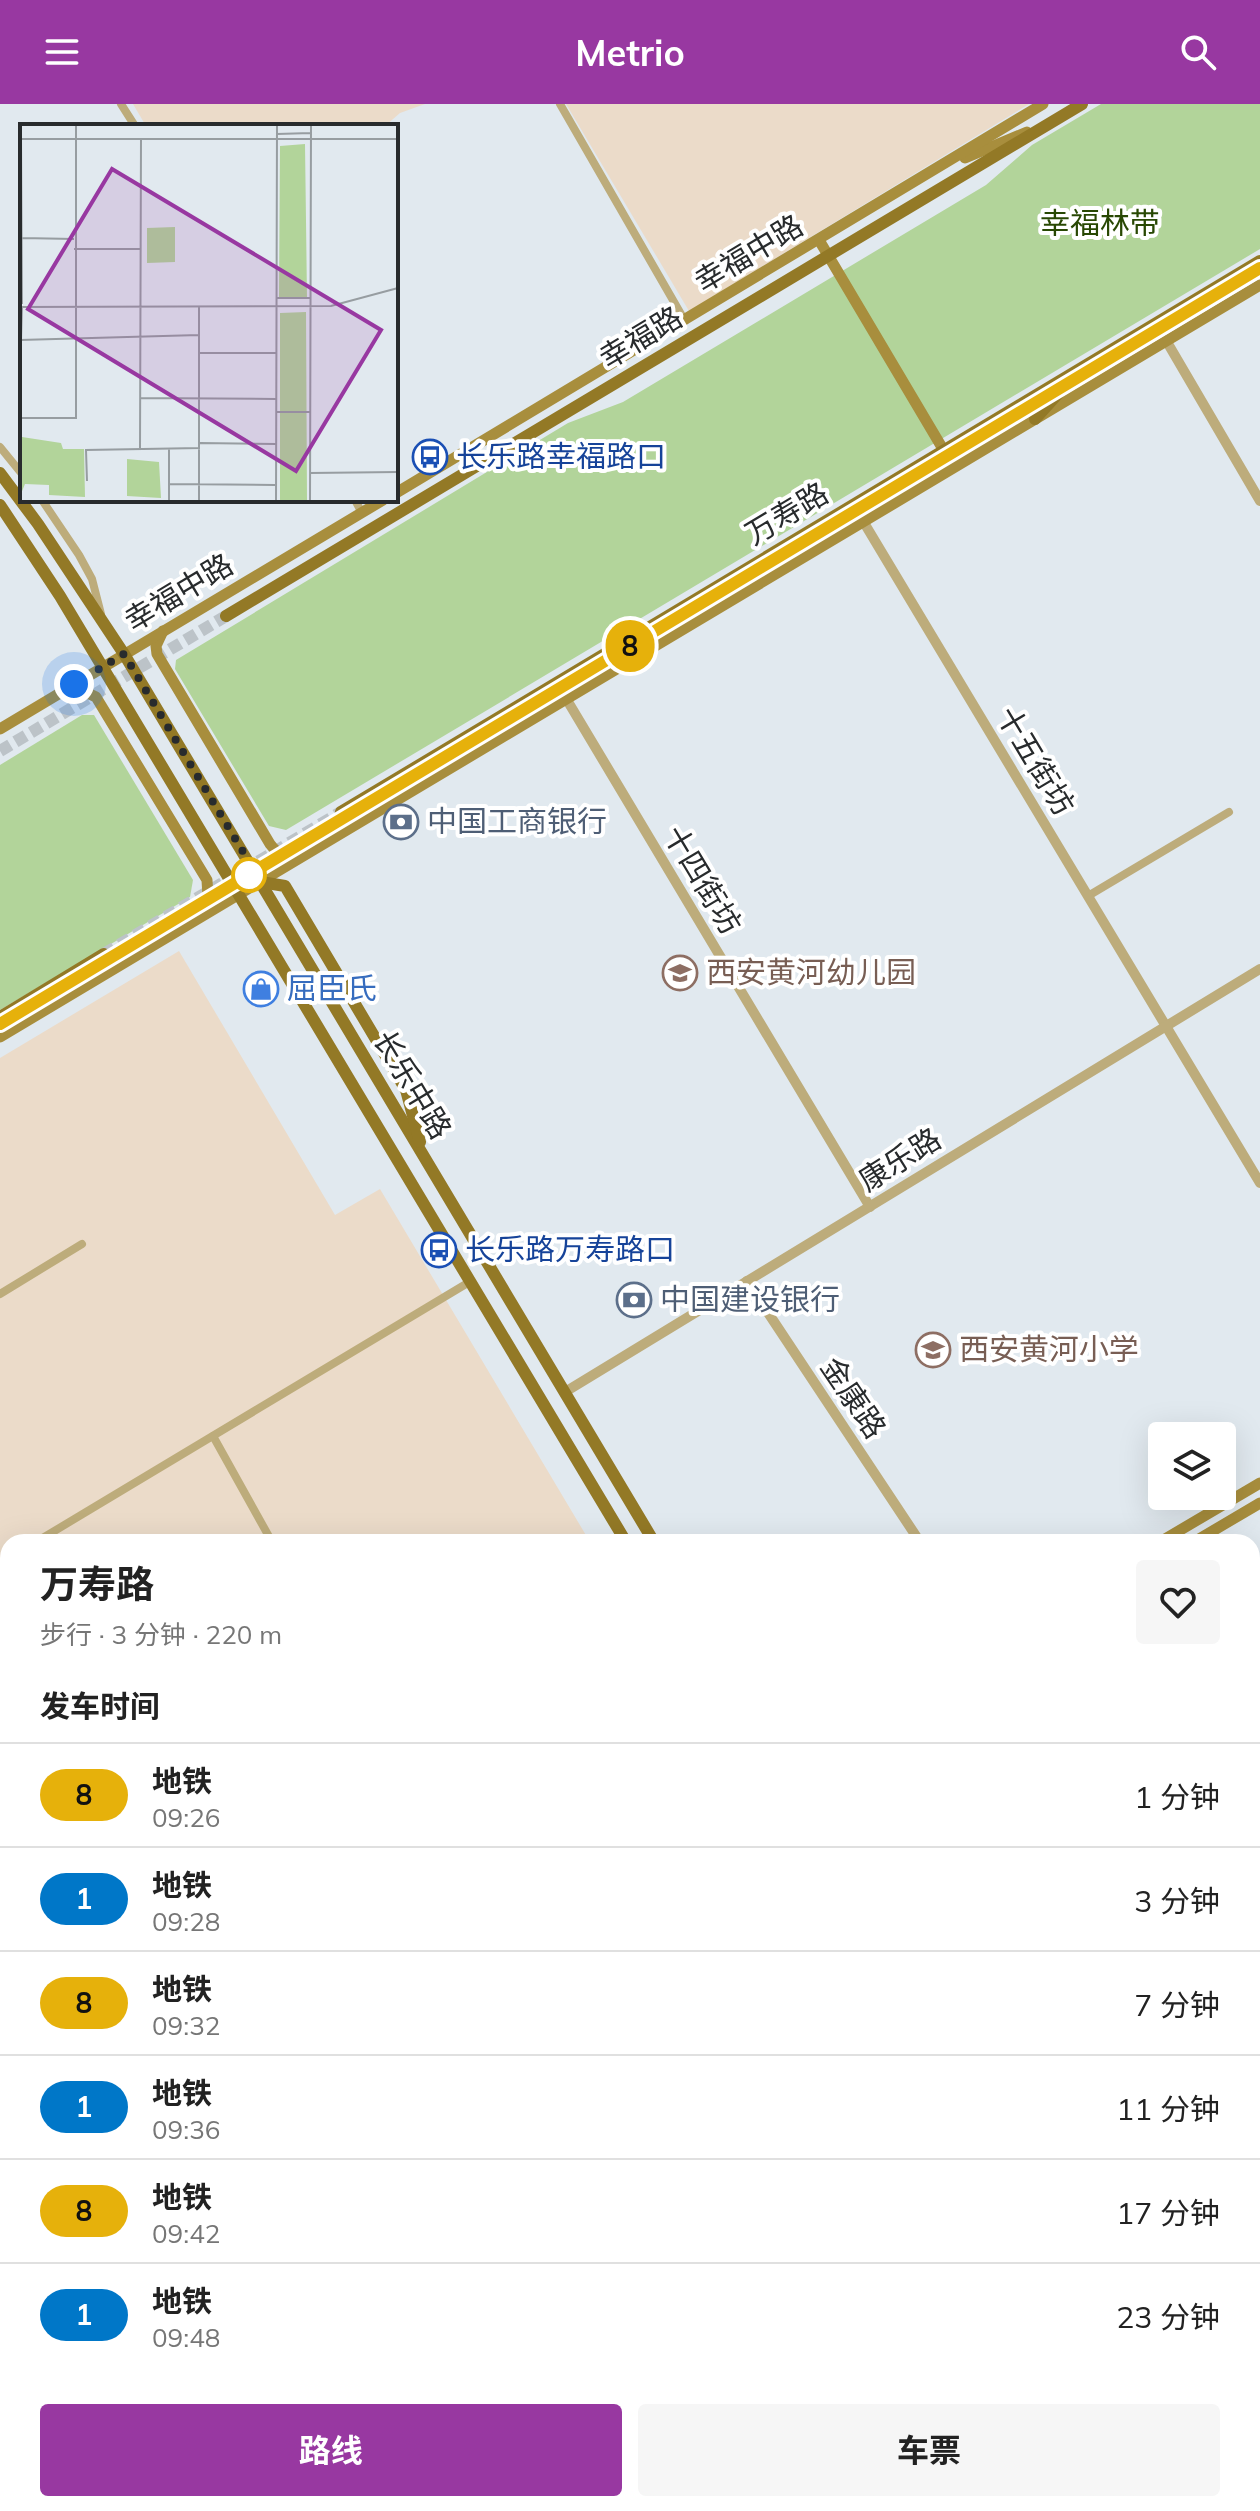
<!DOCTYPE html>
<html lang="zh">
<meta charset="utf-8">
<style>
:root{--surface:#fff;--page:#f6f6f6;--text:#222;--muted:#767676;--line:#e0e0e0;--accent:#9838a1}
body{margin:0;font-family:Mulish,"Noto Sans SC",sans-serif;background:var(--page);color:var(--text);height:100vh;display:flex;flex-direction:column;font-size:30px;white-space:nowrap}
*{box-sizing:border-box;margin:0}
p{font-size:26px;color:var(--muted)}
.icon{flex:none;width:44px;height:44px;fill:none;stroke:currentColor;stroke-width:2;stroke-linecap:round;stroke-linejoin:round}
.map{position:relative;flex:1;overflow:hidden}
.drawer{position:absolute;left:0px;top:1430px;width:1260px;height:978px;display:flex;flex-direction:column;background:var(--surface);border-radius:24px 24px 0 0;box-shadow:0 8px 32px #0002}
.drawer>*{flex:none}
.badge{padding:0 16px;border-radius:26px;font-size:28px;line-height:52px}
.controls{position:absolute;left:1148px;top:1318px;display:grid;gap:16px}
.controls a{display:grid;place-items:center;width:88px;height:88px;border-radius:8px;background:var(--surface);box-shadow:0 8px 32px #0002;font-size:40px}
.you{position:absolute;width:40px;height:40px;margin:-20px;border:6px solid #fff;border-radius:50%;background:#1a73e8;box-shadow:0 0 0 12px #1a73e833}
.map>.badge{position:absolute;translate:-50% -50%;box-shadow:0 0 0 4px #fff}
h2{padding:0 40px;font-size:30px;line-height:72px}
.round{display:grid;place-items:center;flex:none;width:84px;height:84px;border-radius:8px;background:var(--page)}
.headline{display:flex;align-items:center;justify-content:space-between;height:136px;padding:0 40px}
h1{font-size:38px;font-weight:700;line-height:60px}
.action{display:flex;gap:16px;margin-top:auto;padding:16px 40px}
.action a{flex:1;height:92px;border-radius:8px;background:var(--accent);color:#fff;font-size:32px;font-weight:700;line-height:92px;text-align:center}
.action a+a{background:var(--page);color:var(--text)}
ul{padding:0;list-style:none}
li{display:flex;align-items:center;gap:24px;height:104px;padding:0 40px;border-top:2px solid var(--line)}
li div{flex:1}
li b{display:block;font-size:30px}
li em{font-style:normal}
li .badge{min-width:88px;font-weight:700;text-align:center}
header{display:flex;justify-content:space-between;align-items:center;height:104px;padding:0 40px;background:var(--accent);color:#fff;font-size:36px;font-weight:700}
.map>svg:first-child{display:block}
.commercial{fill:#e8d7e9}
.industrial{fill:#ebdbc9}
.green{fill:#b2d49a}
.lines{fill:none;stroke-linecap:round;stroke-linejoin:round}
.primary-tunnel{stroke:#bcc3c8;stroke-width:12;stroke-dasharray:12 6;stroke-linecap:butt}
.minor{stroke:#bdac7b;stroke-width:8}
.tertiary{stroke:#bdac7b;stroke-width:10}
.secondary{stroke:#a88e3d;stroke-width:11}
.primary{stroke:#937926;stroke-width:12}
.line-casing{stroke:#fff;stroke-width:18}
.line{stroke:#e6b10b;stroke-width:12}
.walk{stroke:#282b2d;stroke-width:8;stroke-dasharray:0 14.4}
.stop-dot{fill:#fff;stroke:#e6b10b;stroke-width:4}
.labels{text-anchor:middle;stroke-width:8;stroke-linejoin:round;paint-order:stroke}
.park-label{font-size:30px;fill:#284803;stroke:#fff}
.street-label{font-size:30px;fill:#282b2d;stroke:#fff}
.transit-label{font-size:30px;fill:#164399;stroke:#fff;text-anchor:start}
.service-label{font-size:30px;fill:#4e5e75;stroke:#fff;text-anchor:start}
.education-label{font-size:30px;fill:#785e54;stroke:#fff;text-anchor:start}
.shop-label{font-size:30px;fill:#366cbe;stroke:#fff;text-anchor:start}
.inset-road{fill:none;stroke:#979da1;stroke-width:2}
.view{fill:#9838a1;fill-opacity:0.15;stroke:#9838a1;stroke-width:4}
.inset-edge{fill:none;stroke:#282b2d;stroke-width:4}
</style>
<header><svg class="icon" aria-label="menu" viewBox="0 0 24 24"><path d="M4 6h16M4 12h16M4 18h16"/></svg>Metrio<svg class="icon" aria-label="search" viewBox="0 0 24 24"><circle cx="10" cy="10" r="6"/><path d="M15 15l6 6"/></svg></header>
<div class="map">
<svg width="1260" height="2407" viewBox="0 0 1260 2407">
<rect width="100%" height="100%" fill="#e1e9ef"/>
<!-- commercial -->
<g class="commercial">
<path d="M1260 2023V2274L1252 2261V2028Z"/>
<path d="M0 2327 8 2340V2400H44L48 2407H0Z"/>
<path d="M913 2400H1177L1181 2407H908L906 2404Z"/>
</g>
<!-- industrial -->
<g class="industrial">
<path d="M133 0H425L400 9 385 22H146Z"/>
<path d="M566 0H1029L689 207Z"/>
<path d="M179 847 335 1111 380 1085 590 1438H8V2102L0 2107V954Z"/>
</g>
<!-- green -->
<g class="green">
<path d="M1101 0H1260V145L286 726 269 722 175 565 176 556 568 319 623 298 986 81 1032 41Z"/>
<path d="M82 611H94L193 776 190 793 0 906V661Z"/>
</g>
<g class="lines">
<!-- primary-tunnel -->
<g class="primary-tunnel">
<path d="M0 647 226 512"/>
<path d="M104 850 341 708"/>
</g>
<!-- minor -->
<g class="minor">
<path d="M121 0 135 22"/>
<path d="M560 0 685 217"/>
<path d="M0 343 22 370"/>
<path d="M42 396 79 451 92 475 101 510"/>
<path d="M355 396 362 409"/>
<path d="M1088 792 1229 708"/>
<path d="M0 1190 82 1140"/>
<path d="M213 1332 272 1438"/>
<path d="M36 1438 471 1177"/>
<path d="M0 1460 8 1455"/>
<path d="M1252 1607 1260 1602"/>
<path d="M1252 1616 1260 1630"/>
<path d="M0 1681 8 1676"/>
<path d="M1252 1693 1260 1688"/>
<path d="M1252 1796 1260 1790"/>
</g>
<!-- tertiary -->
<g class="tertiary">
<path d="M1167 238 1260 397"/>
<path d="M863 417 1260 1079"/>
<path d="M567 596 870 1103"/>
<path d="M747 1177 920 1438"/>
<path d="M565 1288 1260 865"/>
<path d="M1252 1942 1260 1954"/>
<path d="M1252 1993 1260 1988"/>
<path d="M622 2400 626 2407"/>
<path d="M561 2407 573 2400"/>
</g>
<!-- secondary -->
<g class="secondary">
<path d="M965 54 1027 28"/>
<path d="M819 136 953 362"/>
<path d="M396 389 1043 0"/>
<path d="M693 501 752 478"/>
<path d="M163 527 156 542 157 550 270 740C279 752 287 755 302 752"/>
<path d="M67 587 81 586 96 593 207 776 208 793 191 816"/>
<path d="M0 625 383 396"/>
<path d="M0 933 1260 181"/>
<path d="M1160 1438 1260 1379"/>
<path d="M1194 1438 1260 1399"/>
<path d="M0 2132 8 2127"/>
<path d="M0 2150 8 2145"/>
</g>
<!-- primary -->
<g class="primary">
<path d="M1035 315 1073 273"/>
<path d="M0 369 38 420 124 550 654 1438"/>
<path d="M0 401 60 492 626 1438"/>
<path d="M226 512 1082 0"/>
<path d="M341 708 1260 157"/>
<path d="M261 778 285 782 406 986 420 1038"/>
<path d="M0 913 104 850"/>
<path d="M1207 2400 1212 2407"/>
<path d="M1237 2400 1241 2407"/>
</g>
</g>
<g class="lines">
<!-- line casing -->
<g class="line-casing">
<path id="line" d="M0 920 1260 164"/>
</g>
<!-- line -->
<use href="#line" class="line"/>
<!-- walk -->
<path class="walk" d="M74 580 124 550 251 761 249 771"/>
</g>
<!-- icons -->
<defs>
<g id="bus-ring" transform="scale(1.8)"><circle r="9.5" fill="#fff" stroke="#1a4fb4" stroke-width="1.5"/><path d="M-5-6H5V4H4V6H2V4H-2V6H-4V4H-5ZM-3.5-4V0h7V-4ZM-3.5 1.2v1.5H-2V1.2ZM2 1.2v1.5H3.5V1.2Z" fill="#1a4fb4"/></g>
<g id="bank-ring" transform="scale(1.8)"><circle r="9.5" fill="#fff" stroke="#5c6f8a" stroke-width="1.5"/><path d="M-6-4H6V4H-6ZM0-2.3a2.3 2.3 0 1 0 0 4.6a2.3 2.3 0 1 0 0-4.6Z" fill="#5c6f8a"/></g>
<g id="school-ring" transform="scale(1.8)"><circle r="9.5" fill="#fff" stroke="#8d6e63" stroke-width="1.5"/><path d="M0-5L7-2L0 1L-7-2ZM-4 1L0 2.5L4 1V4Q0 6-4 4Z" fill="#8d6e63"/></g>
<g id="shop-ring" transform="scale(1.8)"><circle r="9.5" fill="#fff" stroke="#3f7fe0" stroke-width="1.5"/><path d="M-5-2.5h2.3a2.7 3.5 0 0 1 5.4 0H5L5.5 6h-11ZM-1.5-2.5h3a1.5 2.3 0 0 0-3 0Z" fill="#3f7fe0"/></g>
</defs>
<g fill-rule="evenodd">
<use href="#bus-ring" x="430" y="353"/>
<use href="#bank-ring" x="401" y="718"/>
<use href="#school-ring" x="680" y="869"/>
<use href="#shop-ring" x="261" y="885"/>
<use href="#bus-ring" x="439" y="1146"/>
<use href="#bank-ring" x="634" y="1196"/>
<use href="#school-ring" x="933" y="1246"/>
</g>
<!-- markers -->
<circle class="stop-dot" cx="249" cy="771" r="16"/>
<g class="labels">
<!-- park labels -->
<g class="park-label">
<text x="1100" y="130">幸福林带</text>
</g>
<!-- street labels -->
<g class="street-label">
<text transform="translate(749 150) rotate(-31)" y="10">幸福中路</text>
<text transform="translate(641 234) rotate(-31)" y="10">幸福路</text>
<text transform="translate(787 410) rotate(-31)" y="10">万寿路</text>
<text transform="translate(179 489) rotate(-31)" y="10">幸福中路</text>
<text transform="translate(1035 657) rotate(59)" y="10">十五街坊</text>
<text transform="translate(702 776) rotate(59)" y="10">十四街坊</text>
<text transform="translate(412 981) rotate(59)" y="10">长乐中路</text>
<text transform="translate(900 1056) rotate(-32)" y="10">康乐路</text>
<text transform="translate(853 1294) rotate(56)" y="10">金康路</text>
</g>
<!-- transit labels -->
<g class="transit-label">
<text x="456" y="363">长乐路幸福路口</text>
<text x="465" y="1156">长乐路万寿路口</text>
</g>
<!-- service labels -->
<g class="service-label">
<text x="427" y="728">中国工商银行</text>
<text x="660" y="1206">中国建设银行</text>
</g>
<!-- education labels -->
<g class="education-label">
<text x="706" y="879">西安黄河幼儿园</text>
<text x="959" y="1256">西安黄河小学</text>
</g>
<!-- shop labels -->
<g class="shop-label">
<text x="287" y="895">屈臣氏</text>
</g>
</g>
<!-- overview -->
<g transform="translate(20 20)">
<rect width="378" height="378" fill="#e1e9ef"/>
<path d="M285 20 287 174H259L260 22ZM155 103V138L127 139V104ZM286 188 287 377H260V189ZM2 313 41 319 43 325H64L65 373 29 371V361L5 360 0 372ZM107 335 139 338 141 374 107 372Z" fill="#b2d49a"/>
<path class="inset-road" d="M257 10 291 9M1 14 2 180M0 15H290M290 15H378M2 114 54 115M54 125H120M257 174H291M0 183 311 182 378 164M179 183V377M0 216 179 211M1 216 2 183M179 229H256M120 274 256 275M256 288H291M0 294H56V1M180 319 256 320M120 324 121 14M149 324V377M290 349 378 348M67 357 66 326 180 324M149 360 255 361M256 377 257 1M290 377 291 1"/>
<path class="view" d="M92 45 361 206 276 347 8 185Z"/>
<rect width="378" height="378" class="inset-edge"/>
</g>
</svg>
<div class="controls">
<a><svg class="icon" aria-label="layers" viewBox="0 0 24 24"><path d="M12 4l9 5-9 5-9-5zM3 14l9 5 9-5"/></svg></a>
</div>
<div class="you" style="left:74px;top:580px"></div>
<b class="badge" style="left:630px;top:542px;background:#e6b10b;color:#111">8</b>
<section class="drawer">
<div class="headline"><div><h1>万寿路</h1><p>步行 · 3 分钟 · 220 m</p></div><a class="round"><svg class="icon" aria-label="heart" viewBox="0 0 24 24"><path d="M12 20l-8-8c-3-5 5-10 8-4 3-6 11-1 8 4z"/></svg></a></div>
<h2>发车时间</h2>
<ul>
<li><span class="badge" style="background:#e6b10b;color:#111">8</span><div><b>地铁</b><p>09:26</p></div><em>1 分钟</em></li>
<li><span class="badge" style="background:#0077c8;color:#fff">1</span><div><b>地铁</b><p>09:28</p></div><em>3 分钟</em></li>
<li><span class="badge" style="background:#e6b10b;color:#111">8</span><div><b>地铁</b><p>09:32</p></div><em>7 分钟</em></li>
<li><span class="badge" style="background:#0077c8;color:#fff">1</span><div><b>地铁</b><p>09:36</p></div><em>11 分钟</em></li>
<li><span class="badge" style="background:#e6b10b;color:#111">8</span><div><b>地铁</b><p>09:42</p></div><em>17 分钟</em></li>
<li><span class="badge" style="background:#0077c8;color:#fff">1</span><div><b>地铁</b><p>09:48</p></div><em>23 分钟</em></li>
</ul>
<div class="action"><a>路线</a><a>车票</a></div>
</section>
</div>
